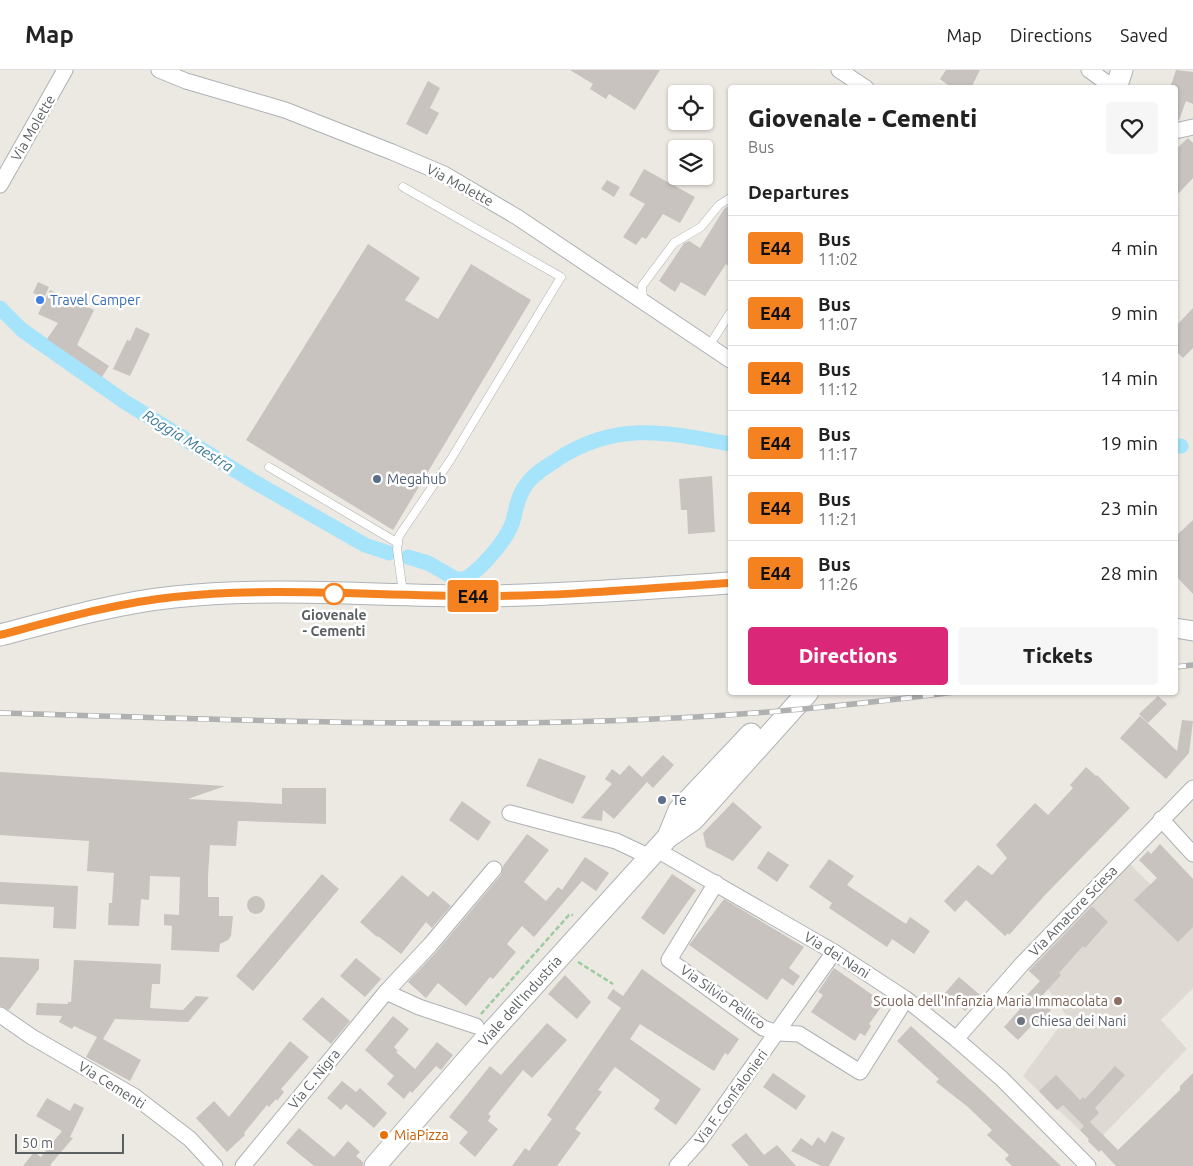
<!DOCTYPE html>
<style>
:root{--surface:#fff;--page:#f6f6f6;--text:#222;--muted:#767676;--line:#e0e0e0;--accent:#db2777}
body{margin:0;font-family:Ubuntu,sans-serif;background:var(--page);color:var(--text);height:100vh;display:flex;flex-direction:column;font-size:19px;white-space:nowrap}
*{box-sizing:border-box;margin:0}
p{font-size:16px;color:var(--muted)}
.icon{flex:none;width:28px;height:28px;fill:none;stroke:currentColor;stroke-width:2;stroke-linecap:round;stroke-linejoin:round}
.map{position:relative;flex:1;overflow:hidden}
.details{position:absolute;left:728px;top:15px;width:450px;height:610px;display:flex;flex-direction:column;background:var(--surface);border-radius:5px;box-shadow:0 1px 4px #0004}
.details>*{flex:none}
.badge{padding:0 10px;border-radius:4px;font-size:18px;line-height:32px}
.controls{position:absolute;left:668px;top:15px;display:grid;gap:10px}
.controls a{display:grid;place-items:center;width:45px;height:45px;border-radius:5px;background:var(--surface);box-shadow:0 1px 4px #0004;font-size:25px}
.scale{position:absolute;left:15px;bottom:12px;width:109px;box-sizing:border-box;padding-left:5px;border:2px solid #5a5f62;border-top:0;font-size:14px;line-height:18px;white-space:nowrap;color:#5a5f62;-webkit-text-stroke:4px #fff;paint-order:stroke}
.map>.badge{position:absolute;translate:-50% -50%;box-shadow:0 0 0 2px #fff}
h2{padding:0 20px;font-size:19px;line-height:45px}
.round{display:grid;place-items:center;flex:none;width:52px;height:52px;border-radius:5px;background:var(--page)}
.headline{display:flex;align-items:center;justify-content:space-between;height:85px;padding:0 20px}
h1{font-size:24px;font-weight:800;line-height:38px}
.button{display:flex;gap:10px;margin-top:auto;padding:10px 20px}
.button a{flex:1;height:58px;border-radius:5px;background:var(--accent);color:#fff;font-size:20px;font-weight:800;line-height:58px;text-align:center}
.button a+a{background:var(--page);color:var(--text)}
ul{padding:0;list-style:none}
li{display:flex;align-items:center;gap:15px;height:65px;padding:0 20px;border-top:1px solid var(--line)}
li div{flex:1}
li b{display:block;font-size:19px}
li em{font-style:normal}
li .badge{min-width:55px;font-weight:700;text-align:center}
header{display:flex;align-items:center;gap:30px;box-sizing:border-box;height:70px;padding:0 25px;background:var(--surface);border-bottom:1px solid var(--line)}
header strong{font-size:24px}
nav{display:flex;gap:28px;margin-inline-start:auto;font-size:18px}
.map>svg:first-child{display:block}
.education{fill:#dfd9d3}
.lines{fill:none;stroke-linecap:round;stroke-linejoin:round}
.canal{stroke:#a5e4fa;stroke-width:15}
.building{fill:#c8c3bf}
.service-casing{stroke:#adb1b4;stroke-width:9}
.minor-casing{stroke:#adb1b4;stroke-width:17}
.tertiary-casing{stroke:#adb1b4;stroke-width:21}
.secondary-casing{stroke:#afb3b7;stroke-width:23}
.path{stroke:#9dcba1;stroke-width:2.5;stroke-dasharray:5 2.5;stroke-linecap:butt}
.service{stroke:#fff;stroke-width:8}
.minor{stroke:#fff;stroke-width:15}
.tertiary{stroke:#fff;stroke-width:19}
.secondary{stroke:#fff;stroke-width:21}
.rail-casing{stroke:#afb0b0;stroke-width:5.5}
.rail{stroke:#fff;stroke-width:4;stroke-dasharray:11;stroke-linecap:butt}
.line-casing{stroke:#fff;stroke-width:11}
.line{stroke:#f58220;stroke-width:8}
.shop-dot{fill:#3f7fe0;stroke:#fff;stroke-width:2}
.service-dot{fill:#5c6f8a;stroke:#fff;stroke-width:2}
.stop-dot{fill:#fff;stroke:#f58220;stroke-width:2.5}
.education-dot{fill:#8d6e63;stroke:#fff;stroke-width:2}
.worship-dot{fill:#6b7280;stroke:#fff;stroke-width:2}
.food-dot{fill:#e8710a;stroke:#fff;stroke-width:2}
.labels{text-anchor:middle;stroke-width:5;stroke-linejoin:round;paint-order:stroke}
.street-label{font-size:14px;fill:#5a5f62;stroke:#fff}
.shop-label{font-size:14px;fill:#366cbe;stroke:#fff;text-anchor:start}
.service-label{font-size:14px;fill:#4e5e75;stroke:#fff;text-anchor:start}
.stop-label{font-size:14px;font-weight:bold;fill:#5a5f62;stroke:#fff}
.education-label{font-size:14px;fill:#785e54;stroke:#fff;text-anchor:end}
.worship-label{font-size:14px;fill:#5b616d;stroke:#fff;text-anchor:start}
.food-label{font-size:14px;fill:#c56008;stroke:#fff;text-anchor:start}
.water-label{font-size:15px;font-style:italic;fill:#3e7b99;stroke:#fff}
</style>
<header>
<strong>Map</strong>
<nav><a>Map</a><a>Directions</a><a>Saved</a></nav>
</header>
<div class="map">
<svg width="1193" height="1096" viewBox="0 0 1193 1096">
<rect width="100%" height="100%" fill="#ece8e2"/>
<!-- education -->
<path class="education" d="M1125 789 1193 857V918L1161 950 1187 979 1103 1065 1110 1072 1099 1082 1088 1071 1089 1069 1023 1006 1062 953 1068 948 1048 919 1025 897Z"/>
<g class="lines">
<!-- canal -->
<g class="canal">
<path d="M0 238 22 260 125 332 251 410 365 475 389 483"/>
<path d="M1175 376H1181"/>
<path d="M408 487 428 493 456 509H465C482 498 507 470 513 451 516 439 518 425 526 415 533 404 547 396 558 389 616 351 666 362 730 374"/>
</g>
</g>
<!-- building -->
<g class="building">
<path d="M570 0H660L635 40 609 24 606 29 590 19 593 14Z"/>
<path d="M946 0H980L971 18H952L940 9Z"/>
<path d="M1176 0 1193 2V34L1186 31 1179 50 1175 51V18H1170Z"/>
<path d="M428 11 440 18 430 38 439 43 427 65 406 54Z"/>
<path d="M1188 68 1193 73V108L1175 127V80Z"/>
<path d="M644 99 695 127 680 153 663 144 646 169 642 167 636 175 623 167 645 134 629 125Z"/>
<path d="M607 110 620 117 614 127 601 119Z"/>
<path d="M730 135V197L726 194 705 226 681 212 675 222 659 211 684 173 689 171 700 178 724 139Z"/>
<path d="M368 174 420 208 405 230 438 249 471 194 531 230 393 460 246 370Z"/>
<path d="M38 212 49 217 44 228 33 223Z"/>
<path d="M50 220 94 240 77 275 109 296 102 307 47 269 58 253 38 244Z"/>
<path d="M1193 238V278L1183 288 1175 280V257Z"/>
<path d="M136 257 150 264 130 306 113 299 127 270 130 271Z"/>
<path d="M712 406 715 462 688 464 687 440H681L679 409Z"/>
<path d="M1193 450V524L1175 505V467Z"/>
<path d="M1158 626 1167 634 1148 653 1139 644Z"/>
<path d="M1140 646 1177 681 1182 650 1193 651 1189 683 1166 709 1120 668Z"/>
<path d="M663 685 674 695 653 718 647 712 614 749 603 740 602 751 581 748 612 714 605 709 612 699 620 705 629 695 644 709 642 707Z"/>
<path d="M539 688 586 706 573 734 526 716Z"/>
<path d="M1086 697 1096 706 1097 705 1130 738 1045 825 1009 865 1008 863 1005 866 966 830 955 842 944 831 978 795 992 805 1007 788 996 775 1035 733 1048 745 1073 718 1070 715Z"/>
<path d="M0 702 225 716 188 729 282 734V718H326V754L238 751 236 776 210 775 208 806V827H219V846H233L231 866 228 870 220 874 219 882 171 880 172 856 164 855V844L179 845 180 807 150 806 149 830 141 829 139 856 108 855 109 833H112L114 803 87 801 89 771 0 765Z"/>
<path d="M462 731 491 752 478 771 449 750Z"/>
<path d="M733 732 762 757 733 791 706 777 703 763Z"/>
<path d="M527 764 549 780 524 812 546 831 558 817 562 820 585 787 609 803 596 821 582 811 534 867 522 856 507 874 516 882 493 909 490 907 466 936 438 913 426 928 408 912 437 881 501 805 503 796Z"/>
<path d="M1160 774 1193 809V857L1178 872 1134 830 1157 808 1139 790 1148 781 1151 784Z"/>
<path d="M768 781 789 795 777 812 757 798Z"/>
<path d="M829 789 854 806 847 815 906 854 910 847 930 861 914 884 892 869 887 877 829 838 832 833 809 817Z"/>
<path d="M322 804 339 819 253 921 236 906Z"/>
<path d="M672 804 696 820 664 865 641 848Z"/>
<path d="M402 805 428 827 433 821 451 836 432 858 426 852 401 884 378 866 377 867 360 852Z"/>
<path d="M0 812 78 816 76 859 53 858 54 837 0 834Z"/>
<circle cx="256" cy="835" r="9"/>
<path d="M724 829 804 877 789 898 800 906 793 916 782 908 767 930 689 875Z"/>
<path d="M1092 836 1108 852 1085 878 1083 876 1059 903 1061 905 1042 926 1051 934 1048 937 1051 940 1040 953 1037 950 1018 970 1004 957 1020 939 1017 936 1040 911 1029 901Z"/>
<path d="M0 887 39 889V899L9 940 0 936Z"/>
<path d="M356 888 381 909 365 927 340 906Z"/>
<path d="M74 890 161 894 160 914H152L150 938 183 940 196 926 209 927 188 952 115 949 103 969 141 990 130 1011 86 987 97 967 74 956 72 959 59 952 62 946 36 945 37 933 68 934V932H71Z"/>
<path d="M834 898 884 933 869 954 871 956 865 966 860 963 855 971 811 942 823 925 818 922Z"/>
<path d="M642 899 739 969 728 985 725 983 714 1001 640 954 630 969 701 1019 676 1055 654 1039 660 1030 615 997 598 1020 602 1022 575 1059 581 1063 557 1096H512L525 1078 529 1081 552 1049 547 1045 621 938 607 928 613 919 623 926Z"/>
<path d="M565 905 591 932 577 949 548 924Z"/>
<path d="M959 907 980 925 965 941 945 923Z"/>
<path d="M322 927 350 951 331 974 302 949Z"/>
<path d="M393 946 409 959 394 977 398 981 396 982 415 999 437 972 453 985 441 1000 436 996 412 1023 410 1021 404 1029 387 1014 394 1006 365 980Z"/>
<path d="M547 953 567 970 532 1008 523 1000 488 1044 491 1046 488 1051 498 1059 475 1087 459 1073 468 1062 449 1047 490 996 501 1005Z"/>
<path d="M911 956 982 1021 1061 1096H1012L1005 1089 1009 1085 987 1065 992 1060 968 1037 936 1012 939 1009 897 971Z"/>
<path d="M290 971 309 987 281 1019 284 1022 277 1031 276 1029 269 1037 267 1035 244 1063 245 1065 227 1082 196 1048 214 1031 229 1047Z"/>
<path d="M1115 996 1125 1005 1095 1038 1099 1043 1090 1052 1118 1080 1180 1020V1016L1193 1003V1096H1116L1101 1080 1099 1082 1088 1071 1089 1069 1080 1060 1084 1056 1063 1035 1057 1040 1039 1021 1056 1005 1080 1030 1083 1027 1085 1029Z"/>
<path d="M773 1003 806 1026 796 1040 763 1017Z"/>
<path d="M342 1011 356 1022 360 1018 387 1043 374 1058 346 1034 341 1040 327 1028Z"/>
<path d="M47 1028 70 1041 74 1033 84 1038 70 1067 73 1068 50 1095 52 1096H23L34 1082 41 1087 62 1061 36 1046Z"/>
<path d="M299 1058 334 1087 348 1071 360 1082 356 1086 363 1092V1096H314L286 1073Z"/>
<path d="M832 1061 845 1068 829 1096H821L791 1081 801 1068 812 1076 818 1067 825 1073Z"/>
<path d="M746 1063 764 1085 777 1075 796 1096H749L731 1075Z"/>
</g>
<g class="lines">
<!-- service casing -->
<g class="service-casing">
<g id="service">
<path d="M643 230 642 216 674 173 701 157 719 135 730 128"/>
<path d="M709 276 730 243"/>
<path d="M269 397 398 473"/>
<path d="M403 523 397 479 399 466 451 389 561 207 403 117"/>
</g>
</g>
<!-- minor casing -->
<g class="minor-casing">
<g id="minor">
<path d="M159 0 186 11 285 40 392 82 444 104 517 147 730 290"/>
<path d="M839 0 866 18"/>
<path d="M1089 0 1114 18"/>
<path d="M1175 61 1193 57"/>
<path d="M0 115 65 0"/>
<path d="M510 743 616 771 650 787"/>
<path d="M1161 749 1193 784"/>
<path d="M657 780 834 882 906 929 956 969 1001 1008 1088 1096"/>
<path d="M716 813 669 890 763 958 778 963 799 964 860 1002 906 929"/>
<path d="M386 922 419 937 476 956"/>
<path d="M0 945 32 967 134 1026 190 1069 215 1096"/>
<path d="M956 969 1022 894 1193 718"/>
<path d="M243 1096 386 922 430 875 494 799"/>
<path d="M677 1096 700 1070 834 882"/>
</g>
</g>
<!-- tertiary casing -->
<g class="tertiary-casing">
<path id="tertiary" d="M1175 558 1193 561"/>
</g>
<!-- secondary casing -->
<g class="secondary-casing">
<g id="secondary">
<path d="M1116 18 1122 0"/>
<path d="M0 565C57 550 116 533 174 527 278 516 383 527 488 526 569 525 649 518 730 513"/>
<path d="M668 767 679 740 751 664"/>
<path d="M375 1096 488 966 668 767 693 750 808 622"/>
</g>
</g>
<!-- path -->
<g class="path">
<path d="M578 892 613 914"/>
<path d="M481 944 569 845H573"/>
</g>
<!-- service -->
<use href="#service" class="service"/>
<!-- minor -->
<use href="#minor" class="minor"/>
<!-- tertiary -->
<use href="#tertiary" class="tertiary"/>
<!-- secondary -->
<use href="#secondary" class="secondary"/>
<!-- rail casing -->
<g class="rail-casing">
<g id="rail">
<path d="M1175 597 1193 595"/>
<path d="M0 643C218 649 436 659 654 649 754 645 855 635 955 622"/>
</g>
</g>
<!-- rail -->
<use href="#rail" class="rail"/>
</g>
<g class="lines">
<!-- line casing -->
<g class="line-casing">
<path id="line" d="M0 565C57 550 116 533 174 527 278 516 383 527 488 526 569 526 649 518 730 513"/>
</g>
<!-- line -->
<use href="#line" class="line"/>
</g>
<!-- markers -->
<circle class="shop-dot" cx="40" cy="230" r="5"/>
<g class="service-dot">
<circle cx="377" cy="409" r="5"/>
<circle cx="662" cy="730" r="5"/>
</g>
<circle class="stop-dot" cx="334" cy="524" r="10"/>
<circle class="education-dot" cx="1118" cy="931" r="5"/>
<circle class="worship-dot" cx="1021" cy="951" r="5"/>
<circle class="food-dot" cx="384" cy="1065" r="5"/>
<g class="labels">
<!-- street labels -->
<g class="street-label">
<text transform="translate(33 58) rotate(-60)" y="5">Via Molette</text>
<text transform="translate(460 115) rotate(28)" y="5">Via Molette</text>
<text transform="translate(1073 841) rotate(-46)" y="5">Via Amatore Sciesa</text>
<text transform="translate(837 885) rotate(32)" y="5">Via dei Nani</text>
<text transform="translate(723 927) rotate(35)" y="5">Via Silvio Pellico</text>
<text transform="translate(520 931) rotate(-48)" y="5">Viale dell'Industria</text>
<text transform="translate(314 1009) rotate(-51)" y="5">Via C. Nigra</text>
<text transform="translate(112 1015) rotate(32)" y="5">Via Cementi</text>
<text transform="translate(731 1027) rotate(-54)" y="5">Via F. Confalonieri</text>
</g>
<!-- shop labels -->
<g class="shop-label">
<text x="50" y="235">Travel Camper</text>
</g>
<!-- service labels -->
<g class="service-label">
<text x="387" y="414">Megahub</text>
<text x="672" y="735">Te</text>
</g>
<!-- stop labels -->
<g class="stop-label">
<text x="334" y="550">Giovenale<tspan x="334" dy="16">- Cementi</tspan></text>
</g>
<!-- education labels -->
<g class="education-label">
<text x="1108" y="936">Scuola dell'Infanzia Maria Immacolata</text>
</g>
<!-- worship labels -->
<g class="worship-label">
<text x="1031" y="956">Chiesa dei Nani</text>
</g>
<!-- food labels -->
<g class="food-label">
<text x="394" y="1070">MiaPizza</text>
</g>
<!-- water labels -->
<g class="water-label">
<text transform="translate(188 371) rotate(32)" y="5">Roggia Maestra</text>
</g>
</g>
</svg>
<div class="controls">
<a><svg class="icon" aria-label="locate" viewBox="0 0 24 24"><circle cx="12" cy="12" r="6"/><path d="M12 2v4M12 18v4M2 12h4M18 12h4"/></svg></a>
<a><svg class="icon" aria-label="layers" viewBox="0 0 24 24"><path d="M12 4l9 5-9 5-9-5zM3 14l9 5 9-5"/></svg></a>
</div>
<div class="scale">50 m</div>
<b class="badge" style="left:473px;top:526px;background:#f58220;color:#111">E44</b>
<section class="details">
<div class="headline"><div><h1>Giovenale - Cementi</h1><p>Bus</p></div><a class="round"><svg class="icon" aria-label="heart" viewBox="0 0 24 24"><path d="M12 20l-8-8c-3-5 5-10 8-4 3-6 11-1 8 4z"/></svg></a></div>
<h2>Departures</h2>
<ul>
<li><span class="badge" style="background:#f58220;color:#111">E44</span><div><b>Bus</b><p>11:02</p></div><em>4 min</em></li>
<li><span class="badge" style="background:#f58220;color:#111">E44</span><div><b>Bus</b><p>11:07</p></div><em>9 min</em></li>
<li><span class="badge" style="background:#f58220;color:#111">E44</span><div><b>Bus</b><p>11:12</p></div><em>14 min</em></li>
<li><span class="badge" style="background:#f58220;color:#111">E44</span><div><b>Bus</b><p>11:17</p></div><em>19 min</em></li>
<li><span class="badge" style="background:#f58220;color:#111">E44</span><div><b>Bus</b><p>11:21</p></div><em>23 min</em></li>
<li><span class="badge" style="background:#f58220;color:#111">E44</span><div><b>Bus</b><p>11:26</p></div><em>28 min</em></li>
</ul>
<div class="button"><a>Directions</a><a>Tickets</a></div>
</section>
</div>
